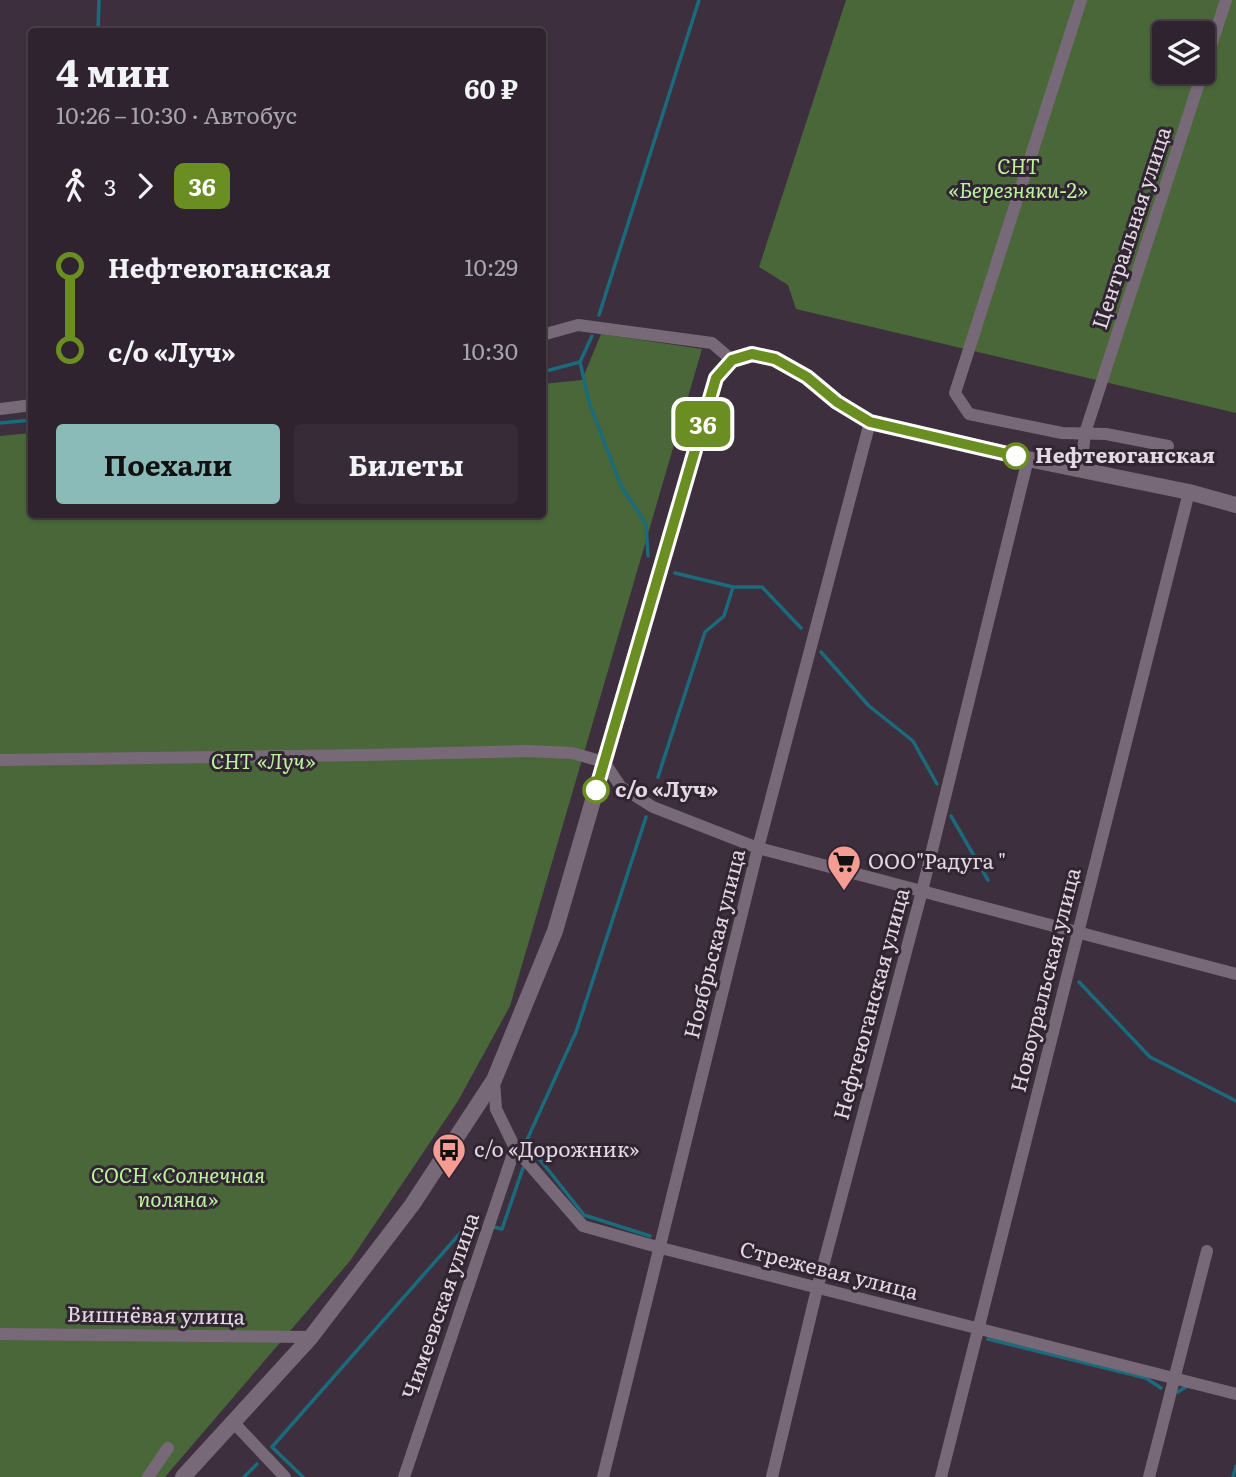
<!DOCTYPE html>
<html lang="ru">
<meta charset="utf-8">
<style>
:root{--surface:#2e232e;--page:#362b36;--text:#f1f3f6;--muted:#a7a4aa;--line:#49404a;--accent:#8bbbb9}
body{margin:0;font-family:Literata,serif;background:var(--page);color:var(--text);height:100vh;display:flex;flex-direction:column;font-size:26px;white-space:nowrap}
*{box-sizing:border-box;margin:0}
p{font-size:23px;color:var(--muted)}
.icon{flex:none;width:38px;height:38px;fill:none;stroke:currentColor;stroke-width:2;stroke-linecap:round;stroke-linejoin:round}
.map{position:relative;flex:1;overflow:hidden}
.details{position:absolute;left:28px;top:28px;width:518px;height:490px;display:flex;flex-direction:column;background:var(--surface);border-radius:7px;box-shadow:0 2px 5px #0004,0 0 0 2px var(--line)}
.details>*{flex:none}
.badge{padding:0 14px;border-radius:10px;font-size:24px;line-height:46px}
.controls{position:absolute;left:1152px;top:21px;display:grid;gap:14px}
.controls a{display:grid;place-items:center;width:63px;height:63px;border-radius:7px;background:var(--surface);box-shadow:0 2px 5px #0004,0 0 0 2px var(--line);font-size:35px}
.map>.badge{position:absolute;translate:-50% -50%;box-shadow:0 0 0 4px #fff}
.legs{display:flex;align-items:center;gap:10px;height:77px;padding:0 28px;font-size:23px}
.legs p{margin-inline-start:auto}
.overview{display:flex;align-items:center;justify-content:space-between;height:119px;padding:0 28px}
h1{font-size:38px;font-weight:700;line-height:52px}
.primary-button{display:flex;gap:14px;margin-top:auto;padding:14px 28px}
.primary-button a{flex:1;height:80px;border-radius:7px;background:var(--accent);color:#111;font-size:28px;font-weight:700;line-height:80px;text-align:center}
.primary-button a+a{background:var(--page);color:var(--text)}
ul{padding:0 28px;list-style:none}
li{display:flex;align-items:center;gap:24px;height:84px;font-size:26px}
li i{display:grid;place-items:center;width:10px;height:100%;margin:0 9px;background:currentColor}
li i::after{content:'';width:18px;height:18px;margin:-9px;border:5px solid;border-radius:50%;background:var(--surface)}
li p{margin-inline-start:auto}
li:first-child i{background:linear-gradient(#0000 50%,currentColor 0)}
li:last-child i{background:linear-gradient(currentColor 50%,#0000 0)}
.map>svg:first-child{display:block}
.green{fill:#496738;fill-rule:evenodd}
.lines{fill:none;stroke-linecap:round;stroke-linejoin:round}
.stream{stroke:#1a6b7c;stroke-width:3.5}
.minor{stroke:#786979;stroke-width:12}
.tertiary{stroke:#786979;stroke-width:16}
.line-1-casing{stroke:#fff;stroke-width:16}
.line-1{stroke:#6b8e23;stroke-width:10}
.stop-1-dot{fill:#fff;stroke:#6b8e23;stroke-width:3.5}
.labels{text-anchor:middle;stroke-width:6;stroke-linejoin:round;paint-order:stroke}
.park-label{font-size:21px;font-style:italic;fill:#bbf49c;stroke:#322533}
.street-label{font-size:21px;fill:#e2d9e2;stroke:#322533}
.stop-label{font-size:21px;font-weight:bold;fill:#e2d9e2;stroke:#322533;text-anchor:start}
.poi-label{font-size:21px;fill:#e2d9e2;stroke:#322533;text-anchor:start}
</style>
<div class="map">
<svg width="1236" height="1477" viewBox="0 0 1236 1477">
<rect width="100%" height="100%" fill="#3d2f3e"/>
<!-- green -->
<g class="green">
<path d="M846 0H1236V413L796 309 788 285 759 267ZM1164 33H1202V72H1164Z"/>
<path d="M601 334 702 349 510 1006 458 1101 350 1261 165 1477H0V436L31 433 32 514H542L543 384 582 380Z"/>
</g>
<g class="lines">
<!-- stream -->
<g class="stream">
<path d="M98 32 99 0"/>
<path d="M599 315 699 0"/>
<path d="M580 362 589 402 621 486 646 524 648 556"/>
<path d="M542 372 580 362 592 336"/>
<path d="M0 423 32 420"/>
<path d="M675 573 733 587H762L801 628"/>
<path d="M821 652 869 706 913 741 937 784"/>
<path d="M658 777 705 632 724 616 733 587"/>
<path d="M951 816 988 880"/>
<path d="M646 817 576 1032 526 1142 584 1215 650 1236"/>
<path d="M1079 982 1150 1057 1236 1101"/>
<path d="M494 1227 502 1229 523 1168"/>
<path d="M988 1339 1146 1378 1161 1388"/>
<path d="M1178 1392 1187 1386"/>
<path d="M244 1477 257 1464"/>
<path d="M303 1477 272 1447 470 1222 475 1223"/>
<path d="M1233 1477 1236 1466"/>
</g>
<!-- minor -->
<g class="minor">
<path d="M1081 0 955 393 969 414 1062 433 1106 434 1168 446"/>
<path d="M542 335 578 325 712 343 732 360"/>
<path d="M0 409 32 405"/>
<path d="M1081 470 1085 433 1226 0"/>
<path d="M0 760 366 755 528 751 572 753 604 762 621 787 653 807 758 848 1236 974"/>
<path d="M494 1080 496 1109 515 1148 583 1226 661 1248 1236 1394"/>
<path d="M0 1334 311 1337"/>
<path d="M233 1422 285 1477"/>
<path d="M148 1477 168 1448"/>
<path d="M404 1477 515 1148"/>
<path d="M603 1477 758 848 870 422"/>
<path d="M772 1477 817 1289 922 891 1028 459"/>
<path d="M941 1477 1189 492"/>
<path d="M1149 1477 1207 1251"/>
</g>
<!-- tertiary -->
<path class="tertiary" d="M183 1477 311 1337 412 1205 494 1080 555 931 716 378 732 360 752 354 775 359 807 377 837 402 870 422 1028 459 1189 492 1236 505"/>
</g>
<g class="lines">
<!-- line-1 casing -->
<g class="line-1-casing">
<path id="line-1" d="M596 790 716 378 732 360 752 354 775 359 807 377 837 402 870 422 1016 456"/>
</g>
<!-- line-1 -->
<use href="#line-1" class="line-1"/>
</g>
<!-- icons -->
<defs>
<g id="supermarket-pin" transform="scale(1.75)"><path d="M0 17L-7.5 6A9.5 9.5 0 1 1 7.5 6Z" fill="#f59c93" stroke="#322533"/><path d="M-6-5.5h2.5l.6 2H6L4.5 2H-2.5L-4.4-4H-6ZM-1.5 3.2a1.3 1.3 0 1 0 .1 0ZM3 3.2a1.3 1.3 0 1 0 .1 0Z" fill="#111"/></g>
<g id="bus-pin" transform="scale(1.75)"><path d="M0 17L-7.5 6A9.5 9.5 0 1 1 7.5 6Z" fill="#f59c93" stroke="#322533"/><path d="M-5-6H5V4H4V6H2V4H-2V6H-4V4H-5ZM-3.5-4V0h7V-4ZM-3.5 1.2v1.5H-2V1.2ZM2 1.2v1.5H3.5V1.2Z" fill="#111"/></g>
</defs>
<g fill-rule="evenodd">
<use href="#supermarket-pin" x="844" y="862"/>
<use href="#bus-pin" x="449" y="1150"/>
</g>
<!-- markers -->
<g class="stop-1-dot">
<circle cx="1016" cy="456" r="12"/>
<circle cx="596" cy="790" r="12"/>
</g>
<g class="labels">
<!-- park labels -->
<g class="park-label">
<text x="1018" y="174">СНТ<tspan x="1018" dy="24">«Березняки-2»</tspan></text>
<text x="263" y="769">СНТ «Луч»</text>
<text x="178" y="1183">СОСН «Солнечная<tspan x="178" dy="24">поляна»</tspan></text>
</g>
<!-- street labels -->
<g class="street-label">
<text transform="translate(1132 228) rotate(-72)" y="7">Центральная улица</text>
<text transform="translate(715 944) rotate(-76)" y="7">Ноябрьская улица</text>
<text transform="translate(1046 980) rotate(-76)" y="7">Новоуральская улица</text>
<text transform="translate(872 1004) rotate(-75)" y="7">Нефтеюганская улица</text>
<text transform="translate(829 1271) rotate(14)" y="7">Стрежевая улица</text>
<text transform="translate(441 1306) rotate(-71)" y="7">Чимеевская улица</text>
<text transform="translate(156 1316) rotate(1)" y="7">Вишнёвая улица</text>
</g>
<!-- stop labels -->
<g class="stop-label">
<text x="1035" y="463">Нефтеюганская</text>
<text x="615" y="797">с/о «Луч»</text>
</g>
<!-- poi labels -->
<g class="poi-label">
<text x="868" y="869">ООО"Радуга "</text>
<text x="474" y="1157">с/о «Дорожник»</text>
</g>
</g>
</svg>
<div class="controls">
<a><svg class="icon" aria-label="layers" viewBox="0 0 24 24"><path d="M12 4l9 5-9 5-9-5zM3 14l9 5 9-5"/></svg></a>
</div>
<b class="badge" style="left:703px;top:424px;background:#6b8e23;color:#fff">36</b>
<section class="details">
<div class="overview"><div><h1>4 мин</h1><p>10:26 – 10:30 · Автобус</p></div><b>60 ₽</b></div>
<div class="legs"><svg class="icon" aria-label="walk" viewBox="0 0 24 24"><circle cx="13" cy="4" r="2"/><path d="M13 8l-2 6 4 7M11 14l-3 7M7 12l3-4h3l4 4"/></svg>3<svg class="icon" aria-label="forward" viewBox="0 0 24 24"><path d="M9 5l7 7-7 7"/></svg><b class="badge" style="background:#6b8e23;color:#fff">36</b></div>
<ul>
<li><i style="color:#6b8e23"></i><b>Нефтеюганская</b><p>10:29</p></li>
<li><i style="color:#6b8e23"></i><b>с/о «Луч»</b><p>10:30</p></li>
</ul>
<div class="primary-button"><a>Поехали</a><a>Билеты</a></div>
</section>
</div>
